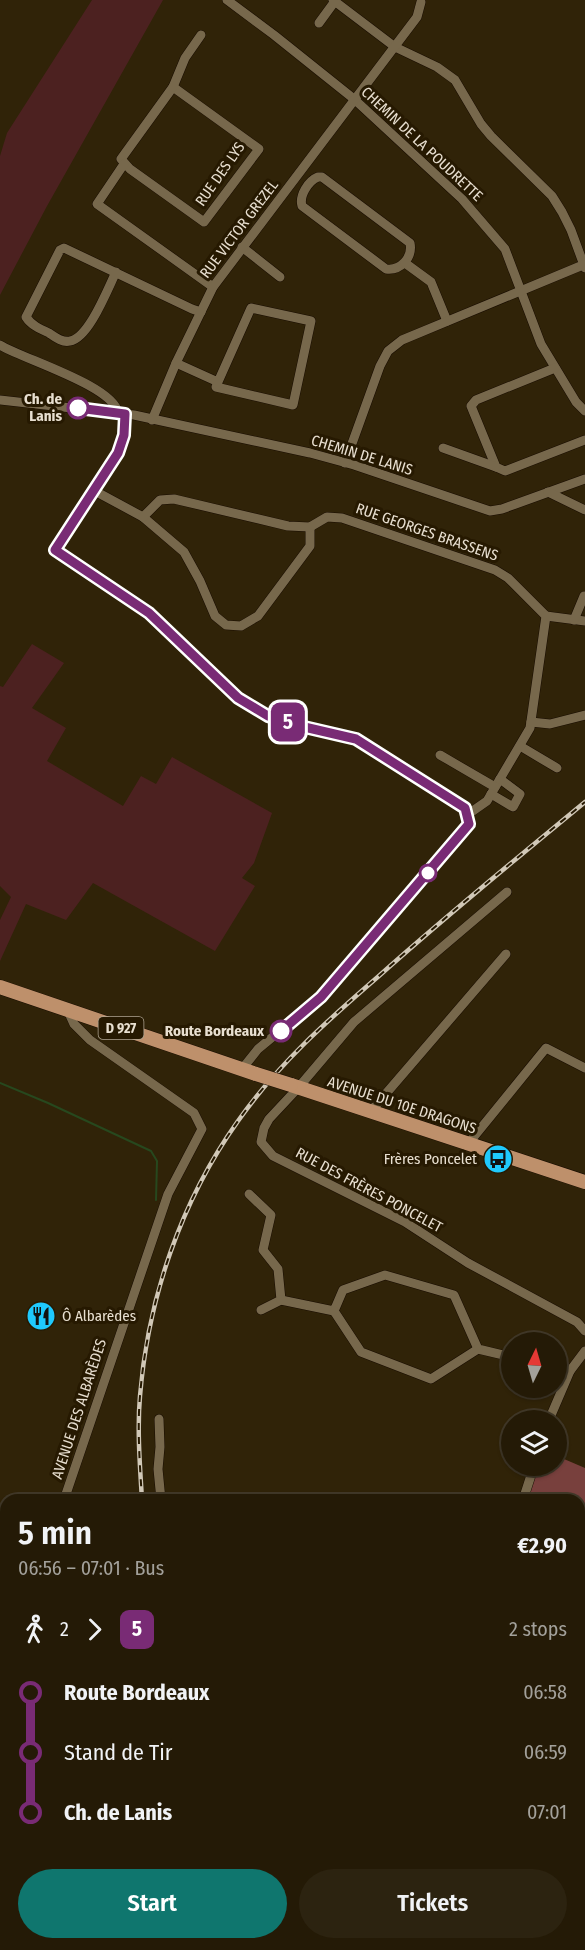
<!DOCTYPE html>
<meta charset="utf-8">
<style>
:root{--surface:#241a06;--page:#2c2310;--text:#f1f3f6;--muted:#a3a19b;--line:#413828;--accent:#0f766e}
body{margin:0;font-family:"Fira Sans Condensed",sans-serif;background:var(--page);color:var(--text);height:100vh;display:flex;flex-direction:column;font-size:22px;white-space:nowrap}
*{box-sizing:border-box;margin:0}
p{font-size:20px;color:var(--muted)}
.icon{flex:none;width:33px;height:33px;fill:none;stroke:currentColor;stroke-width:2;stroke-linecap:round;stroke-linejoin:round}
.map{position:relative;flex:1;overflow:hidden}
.details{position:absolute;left:0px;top:1494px;width:585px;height:456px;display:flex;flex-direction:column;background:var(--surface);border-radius:18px 18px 0 0;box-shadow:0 2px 4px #0004,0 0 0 2px var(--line)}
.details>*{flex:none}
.badge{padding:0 12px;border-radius:9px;font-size:21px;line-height:39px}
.needle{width:39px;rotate:5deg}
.fabs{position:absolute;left:501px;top:1332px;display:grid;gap:12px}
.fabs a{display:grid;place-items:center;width:66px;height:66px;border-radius:50%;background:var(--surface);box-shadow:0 2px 4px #0004,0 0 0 2px var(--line);font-size:30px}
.map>.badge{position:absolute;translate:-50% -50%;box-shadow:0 0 0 3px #fff}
.legs{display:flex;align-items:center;gap:9px;height:66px;padding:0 18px;font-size:20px}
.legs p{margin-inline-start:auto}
.headline{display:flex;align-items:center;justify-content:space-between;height:102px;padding:0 18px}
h1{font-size:33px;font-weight:600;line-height:45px}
.cta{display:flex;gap:12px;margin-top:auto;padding:12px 18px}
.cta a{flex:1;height:69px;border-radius:36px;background:var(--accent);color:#fff;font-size:24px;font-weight:600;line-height:69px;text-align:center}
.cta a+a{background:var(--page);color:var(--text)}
ul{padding:0 18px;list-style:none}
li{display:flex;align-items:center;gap:21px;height:60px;font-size:22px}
li i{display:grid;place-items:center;width:9px;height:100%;margin:0 8px;background:currentColor}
li i::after{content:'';width:15px;height:15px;margin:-8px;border:4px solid;border-radius:50%;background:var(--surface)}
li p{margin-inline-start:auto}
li:first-child i{background:linear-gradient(#0000 50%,currentColor 0)}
li:last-child i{background:linear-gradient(currentColor 50%,#0000 0)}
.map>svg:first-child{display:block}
.green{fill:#4c2120}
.forest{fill:#78403d}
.water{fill:#27481e}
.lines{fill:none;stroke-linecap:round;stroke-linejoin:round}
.stream{stroke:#27481e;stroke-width:2}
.street-casing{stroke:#180c00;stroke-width:10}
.primary-casing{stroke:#180c00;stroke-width:15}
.street{stroke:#77684c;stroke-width:9}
.primary{stroke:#be906b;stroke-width:14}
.rail-casing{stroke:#d1c8b7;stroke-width:4.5}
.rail{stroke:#261901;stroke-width:2;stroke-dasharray:7;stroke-linecap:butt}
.primary-bridge-casing{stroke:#180c00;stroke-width:15;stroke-linecap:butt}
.primary-bridge{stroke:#be906b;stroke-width:14}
.line-1-casing{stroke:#fff;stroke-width:14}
.line-1{stroke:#792b75;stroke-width:9}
.stop-1-dot{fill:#fff;stroke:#792b75;stroke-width:3}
.labels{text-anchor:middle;stroke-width:6;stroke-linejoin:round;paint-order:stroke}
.shield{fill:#261901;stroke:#aea492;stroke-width:1.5}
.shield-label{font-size:14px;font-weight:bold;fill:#e8dfd0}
.street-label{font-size:15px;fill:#e8dfd0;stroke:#261901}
.stop-label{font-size:15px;font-weight:bold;fill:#e8dfd0;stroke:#261901;text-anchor:end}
.poi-label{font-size:15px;fill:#e8dfd0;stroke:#261901;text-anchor:end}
</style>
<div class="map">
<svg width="585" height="1950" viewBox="0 0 585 1950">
<rect width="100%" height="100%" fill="#302308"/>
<!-- green -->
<g class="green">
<path d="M92 0H163L47 206 0 295V156L7 133Z"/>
<path d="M32 644 64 663 32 708 66 728 47 761 123 806 141 776 156 784 172 757 272 813 254 863 242 878 255 886 215 951 93 883 66 920 26 904 0 961V920L11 897 0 886V686L3 687Z"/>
<path d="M6 1587V1712L0 1709V1588Z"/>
</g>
<!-- forest -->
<path class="forest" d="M557 1456 585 1468V1512L579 1513V1500H523L534 1466H556Z"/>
<!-- water -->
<g class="water">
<path d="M585 1512V1694L582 1701 579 1703V1513Z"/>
<path d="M0 1709 6 1712V1795L0 1792Z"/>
</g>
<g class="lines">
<!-- stream -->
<path class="stream" d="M0 1083 48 1103 151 1151 157 1161 156 1200"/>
<!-- street casing -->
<g class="street-casing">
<g id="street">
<path d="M227 0 274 35 354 99 462 199 505 249 541 344 576 402 585 411"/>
<path d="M333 0 395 47 437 67 455 80 481 124 491 136 552 196 562 212 571 230 585 268"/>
<path d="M319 23 335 1"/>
<path d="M173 87 259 149 204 222 130 169 121 159Z"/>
<path d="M173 87 185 58 201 35"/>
<path d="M124 164 97 204 213 287"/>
<path d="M318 177H322L410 243C413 258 400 271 386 269L302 206C299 196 308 181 318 177Z"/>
<path d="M242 247 280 277"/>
<path d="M405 263 431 282 447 321"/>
<path d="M116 272C108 288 89 338 70 341 62 343 55 337 49 333 40 329 31 325 26 317L60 250 64 248 192 309 201 312"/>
<path d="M0 345C23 359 114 386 118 413"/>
<path d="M176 363 218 382 216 387 293 405 311 321 251 308 218 382"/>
<path d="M555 368 476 400 471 406 496 467 505 471 585 440"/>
<path d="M0 400 134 415 310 453 354 465 490 511 502 509 585 479"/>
<path d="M125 414 124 435 118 453 55 550 149 613 238 698 269 715 300 726 356 739 465 808 469 824 321 997 258 1049 242 1069"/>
<path d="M152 420 176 363 213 287 417 17 421 2"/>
<path d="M443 448 496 467"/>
<path d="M345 463 380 366 388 351 402 340 583 265"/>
<path d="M93 490 143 517 184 552 200 581 215 616 226 625 241 626 258 616 310 546V527"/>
<path d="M548 492 585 510"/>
<path d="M143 517 160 500 174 499 288 526 310 527 327 517 342 518 495 570 508 578 546 616 530 728 487 801 467 815"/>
<path d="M546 616 585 621"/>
<path d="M574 620 584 596"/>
<path d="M531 722 550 724 585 715"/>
<path d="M520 746 557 768"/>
<path d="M440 755 495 787"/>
<path d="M491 794 513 807 520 794 500 779"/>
<path d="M507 892 354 1022 298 1088 269 1119 264 1128 261 1142 273 1156 405 1222 468 1263 577 1322 585 1331"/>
<path d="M371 1111 506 954"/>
<path d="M468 1144 546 1048 585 1068"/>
<path d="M249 1194 271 1215 263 1250 278 1269 281 1300 261 1310"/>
<path d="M281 1300 334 1311 343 1290 385 1275 454 1295 478 1349 512 1357"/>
<path d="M334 1311 361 1352 431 1379 478 1349"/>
<path d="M556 1368 570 1371"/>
<path d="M159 1419 160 1447 158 1469 161 1500"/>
<path d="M549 1420 570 1371 585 1351"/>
<path d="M64 1500 168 1194 202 1129 194 1113 90 1040 74 1024 68 1011"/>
<path d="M523 1500 534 1466"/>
<path d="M579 1790 585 1792"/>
<path d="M337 1950 339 1944"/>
<path d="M531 1950 532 1944"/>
</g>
</g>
<!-- primary casing -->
<g class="primary-casing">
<g id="primary">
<path d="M0 987 256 1074"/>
<path d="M291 1085 585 1182"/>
<path d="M0 1895 6 1896"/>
<path d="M197 1944 212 1950"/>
</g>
</g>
<!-- street -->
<use href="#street" class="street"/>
<!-- primary -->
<use href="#primary" class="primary"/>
<!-- rail casing -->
<g class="rail-casing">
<g id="rail">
<path d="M142 1500C140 1466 137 1430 140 1396 148 1298 181 1201 238 1121 278 1064 328 1020 380 975 447 915 516 859 585 802"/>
<path d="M0 1920 6 1921"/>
<path d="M103 1944 122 1950"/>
<path d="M117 1944 135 1950"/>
<path d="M259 1944 262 1950"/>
</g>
</g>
<!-- rail -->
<use href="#rail" class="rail"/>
<!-- primary-bridge casing -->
<g class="primary-bridge-casing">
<path id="primary-bridge" d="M256 1074 291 1085"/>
</g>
<!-- primary-bridge -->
<use href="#primary-bridge" class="primary-bridge"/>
</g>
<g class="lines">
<!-- line-1 casing -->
<g class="line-1-casing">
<path id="line-1" d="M78 408 125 414 124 435 118 453 55 550 149 613 238 698 268 716 300 726 356 739 465 808 469 824 321 997 281 1031"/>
</g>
<!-- line-1 -->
<use href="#line-1" class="line-1"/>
</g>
<!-- icons -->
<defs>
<g id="bus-disc" transform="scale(1.5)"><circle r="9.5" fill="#1fc9fd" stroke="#261901"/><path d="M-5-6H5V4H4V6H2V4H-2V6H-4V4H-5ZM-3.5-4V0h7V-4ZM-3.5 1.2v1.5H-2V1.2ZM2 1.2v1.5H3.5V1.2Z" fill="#111"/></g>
<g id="restaurant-disc" transform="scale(1.5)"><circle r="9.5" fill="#1fc9fd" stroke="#261901"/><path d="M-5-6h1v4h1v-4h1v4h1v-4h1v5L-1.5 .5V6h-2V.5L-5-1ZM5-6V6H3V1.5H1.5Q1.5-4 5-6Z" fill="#111"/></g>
</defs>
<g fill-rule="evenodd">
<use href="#bus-disc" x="498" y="1159"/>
<use href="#restaurant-disc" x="41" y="1316"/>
</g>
<!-- markers -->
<g class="stop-1-dot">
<circle cx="78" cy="408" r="10"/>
<circle cx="428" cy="873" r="8"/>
<circle cx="281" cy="1031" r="10"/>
</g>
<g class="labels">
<!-- shield labels -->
<rect class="shield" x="98.5" y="1017" width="45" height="22" rx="4.5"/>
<g class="shield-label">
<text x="121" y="1033">D 927</text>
</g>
<!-- street labels -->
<g class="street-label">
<text transform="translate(422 144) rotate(43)" y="5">CHEMIN DE LA POUDRETTE</text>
<text transform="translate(220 174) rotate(-55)" y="5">RUE DES LYS</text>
<text transform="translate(239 229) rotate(-53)" y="5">RUE VICTOR GREZEL</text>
<text transform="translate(362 455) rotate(17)" y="5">CHEMIN DE LANIS</text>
<text transform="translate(427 532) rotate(19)" y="5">RUE GEORGES BRASSENS</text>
<text transform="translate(402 1105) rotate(18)" y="5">AVENUE DU 10E DRAGONS</text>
<text transform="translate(369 1190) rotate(28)" y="5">RUE DES FRÈRES PONCELET</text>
<text transform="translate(79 1409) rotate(-72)" y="5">AVENUE DES ALBARÈDES</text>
</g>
<!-- stop labels -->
<g class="stop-label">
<text x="62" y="404">Ch. de<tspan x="62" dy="17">Lanis</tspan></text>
<text x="264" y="1036">Route Bordeaux</text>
</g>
<!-- poi labels -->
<g class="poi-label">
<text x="477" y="1164">Frères Poncelet</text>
<text x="62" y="1321" text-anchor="start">Ô Albarèdes</text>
</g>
</g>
</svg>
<div class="fabs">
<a><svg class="needle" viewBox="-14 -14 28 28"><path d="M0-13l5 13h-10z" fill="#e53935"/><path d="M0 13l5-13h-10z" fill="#a3a19b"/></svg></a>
<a><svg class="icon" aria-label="layers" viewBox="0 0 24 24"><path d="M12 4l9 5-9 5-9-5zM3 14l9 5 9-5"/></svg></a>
</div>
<b class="badge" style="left:288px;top:722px;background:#792b75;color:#fff">5</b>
<section class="details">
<div class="headline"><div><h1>5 min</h1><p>06:56 – 07:01 · Bus</p></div><b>€2.90</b></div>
<div class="legs"><svg class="icon" aria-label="walk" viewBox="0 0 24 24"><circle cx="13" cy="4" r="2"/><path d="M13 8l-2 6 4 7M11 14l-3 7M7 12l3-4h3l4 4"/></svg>2<svg class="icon" aria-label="forward" viewBox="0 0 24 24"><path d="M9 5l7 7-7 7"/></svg><b class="badge" style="background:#792b75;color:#fff">5</b><p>2 stops</p></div>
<ul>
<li><i style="color:#792b75"></i><b>Route Bordeaux</b><p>06:58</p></li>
<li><i style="color:#792b75"></i><span>Stand de Tir</span><p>06:59</p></li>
<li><i style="color:#792b75"></i><b>Ch. de Lanis</b><p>07:01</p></li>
</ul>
<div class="cta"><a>Start</a><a>Tickets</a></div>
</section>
</div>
